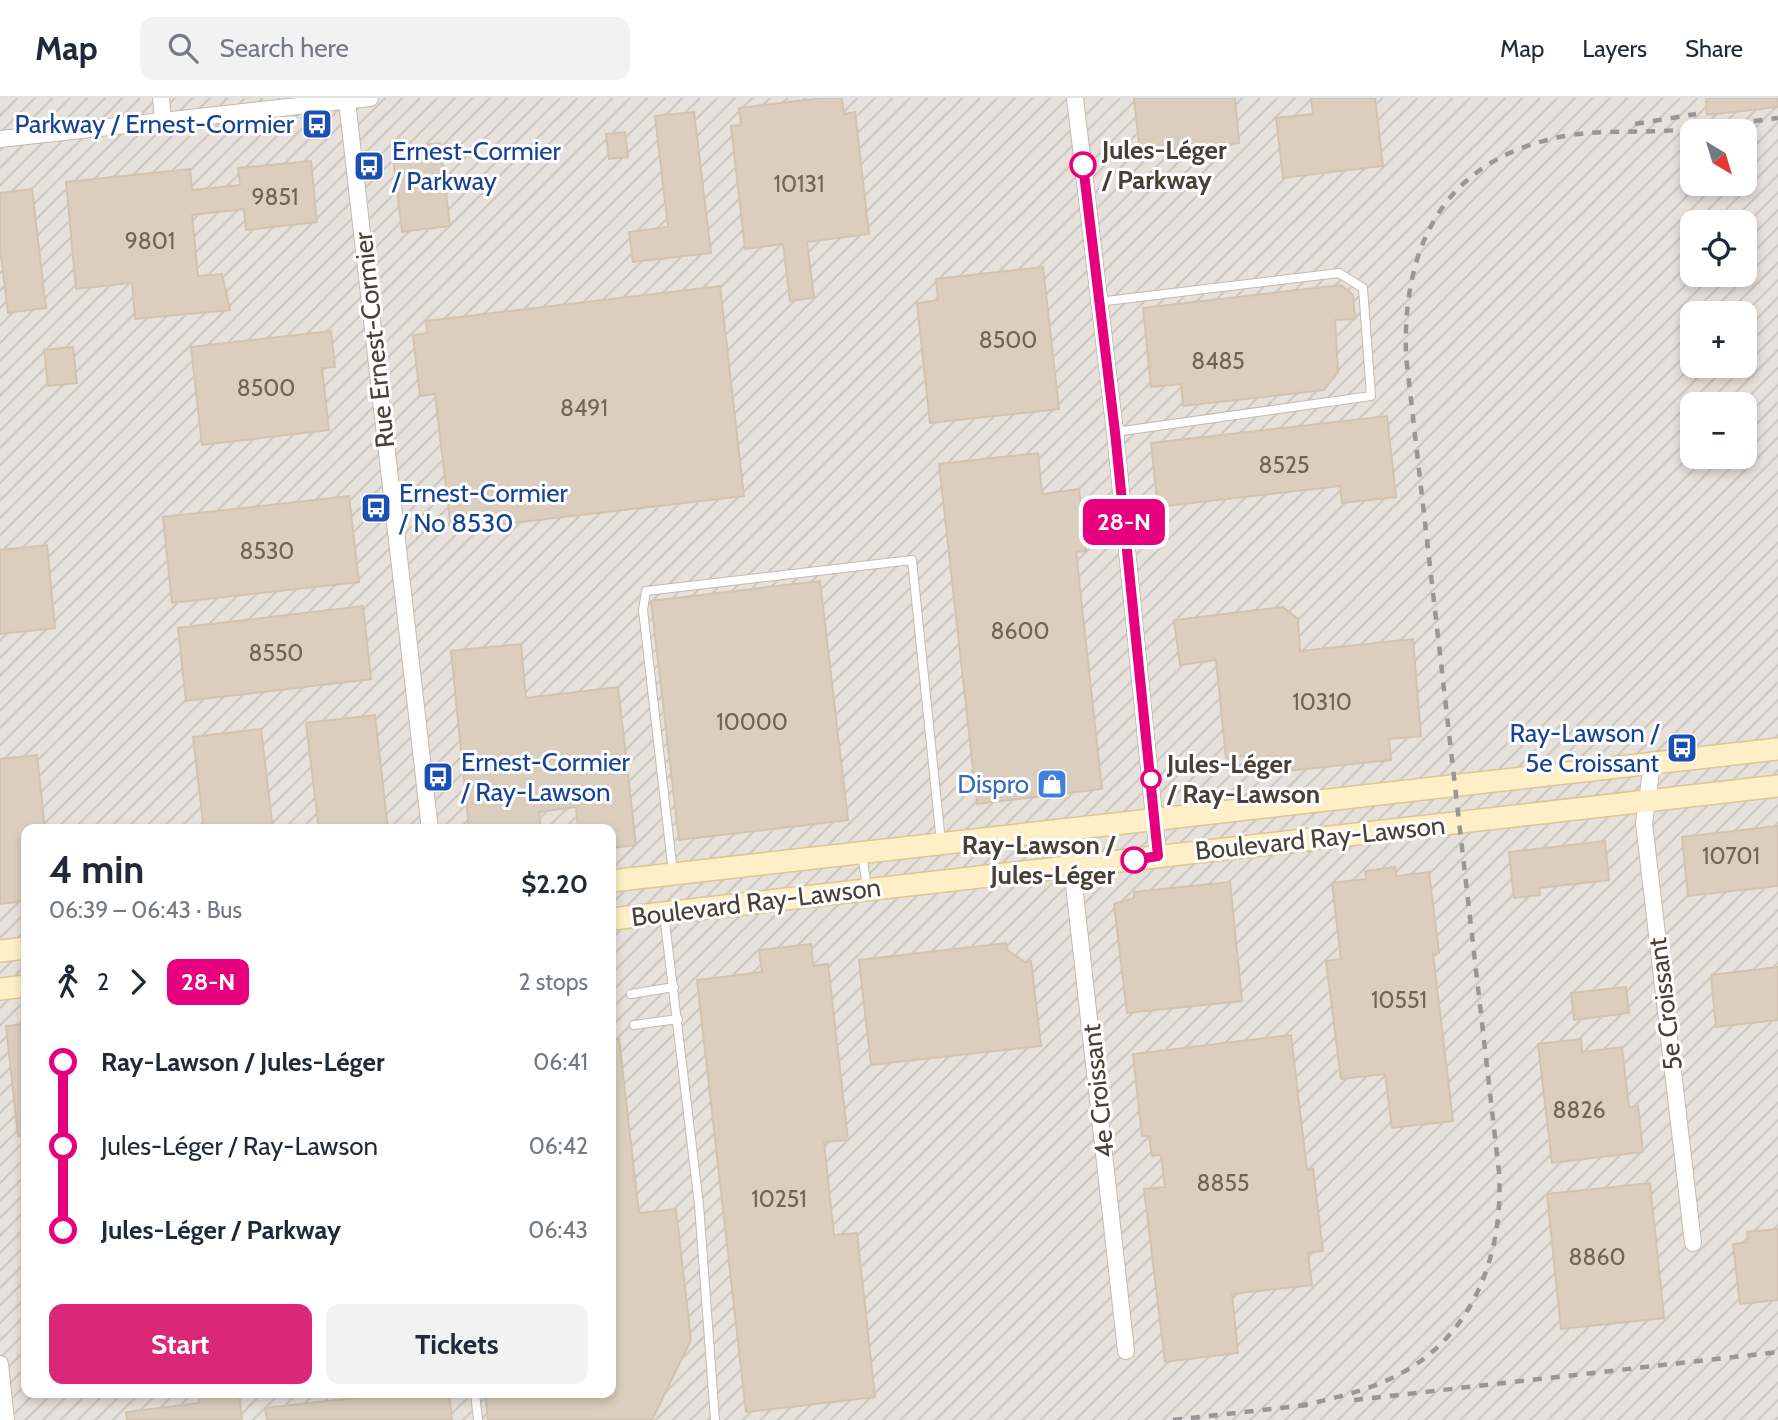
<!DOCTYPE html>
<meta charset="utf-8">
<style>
:root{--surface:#fff;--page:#f2f2f3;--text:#1f2937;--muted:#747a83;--line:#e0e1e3;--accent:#db2777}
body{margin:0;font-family:Cabin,sans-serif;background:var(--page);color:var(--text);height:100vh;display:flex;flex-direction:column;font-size:26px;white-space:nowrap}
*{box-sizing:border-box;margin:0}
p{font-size:23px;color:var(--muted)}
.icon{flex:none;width:38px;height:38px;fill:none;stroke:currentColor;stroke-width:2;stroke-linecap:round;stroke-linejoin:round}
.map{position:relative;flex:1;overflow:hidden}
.sheet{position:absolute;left:21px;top:726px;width:595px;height:574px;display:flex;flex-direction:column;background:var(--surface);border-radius:14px;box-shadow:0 4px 10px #0003}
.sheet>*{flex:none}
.badge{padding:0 14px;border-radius:10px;font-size:24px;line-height:46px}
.needle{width:46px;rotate:142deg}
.buttons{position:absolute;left:1680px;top:21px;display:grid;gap:14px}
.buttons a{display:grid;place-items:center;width:77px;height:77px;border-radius:14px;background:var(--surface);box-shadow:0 4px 10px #0003;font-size:35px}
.map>.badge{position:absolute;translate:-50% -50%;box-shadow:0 0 0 4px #fff}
.legs{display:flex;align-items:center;gap:10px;height:77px;padding:0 28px;font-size:23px}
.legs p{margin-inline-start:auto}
.overview{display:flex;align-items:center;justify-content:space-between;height:119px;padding:0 28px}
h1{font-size:38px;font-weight:700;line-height:52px}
.button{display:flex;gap:14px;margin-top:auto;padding:14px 28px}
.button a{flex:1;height:80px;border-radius:14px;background:var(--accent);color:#fff;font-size:28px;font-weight:700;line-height:80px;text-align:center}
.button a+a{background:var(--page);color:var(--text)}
ul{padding:0 28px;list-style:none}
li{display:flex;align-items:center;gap:24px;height:84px;font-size:26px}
li i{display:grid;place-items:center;width:10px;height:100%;margin:0 9px;background:currentColor}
li i::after{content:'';width:18px;height:18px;margin:-9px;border:5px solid;border-radius:50%;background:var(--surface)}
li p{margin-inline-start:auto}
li:first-child i{background:linear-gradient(#0000 50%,currentColor 0)}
li:last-child i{background:linear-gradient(currentColor 50%,#0000 0)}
header{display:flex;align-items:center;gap:42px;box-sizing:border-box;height:98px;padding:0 35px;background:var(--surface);border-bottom:2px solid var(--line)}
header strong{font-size:33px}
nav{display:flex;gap:38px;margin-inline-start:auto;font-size:24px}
.search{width:490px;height:63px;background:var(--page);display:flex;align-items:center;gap:18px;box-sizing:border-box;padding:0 24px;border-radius:14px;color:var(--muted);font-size:26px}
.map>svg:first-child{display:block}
.industrial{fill:url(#industrial-furrows);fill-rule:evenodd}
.building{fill:#dbcebe;stroke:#d3c3ae;stroke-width:2}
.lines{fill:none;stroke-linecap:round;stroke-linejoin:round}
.lane-casing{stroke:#c4baab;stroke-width:10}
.street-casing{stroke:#c4baab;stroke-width:18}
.secondary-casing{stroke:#ddc594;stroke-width:24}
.lane{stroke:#fff;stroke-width:8}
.street{stroke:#fff;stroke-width:16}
.secondary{stroke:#ffefc7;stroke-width:21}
.rail{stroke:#979797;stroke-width:4.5;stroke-dasharray:9 9;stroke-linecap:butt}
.line-1-casing{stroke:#fff;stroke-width:16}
.line-1{stroke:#e6007e;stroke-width:10}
.stop-1-dot{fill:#fff;stroke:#e6007e;stroke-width:3.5}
.labels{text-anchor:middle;stroke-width:6;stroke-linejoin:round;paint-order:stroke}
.number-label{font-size:23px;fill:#6e6457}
.transit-label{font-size:26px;fill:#164399;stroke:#fff;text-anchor:start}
.stop-label{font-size:26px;font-weight:bold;fill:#494035;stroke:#fff;text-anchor:start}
.street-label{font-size:26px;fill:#494035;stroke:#fff}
.shop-label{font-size:26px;fill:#366cbe;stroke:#fff;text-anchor:end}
</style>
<header>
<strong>Map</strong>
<div class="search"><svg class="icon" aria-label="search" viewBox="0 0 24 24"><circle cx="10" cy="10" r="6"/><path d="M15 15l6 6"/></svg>Search here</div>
<nav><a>Map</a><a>Layers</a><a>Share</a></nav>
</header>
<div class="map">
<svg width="1778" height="1322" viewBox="0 0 1778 1322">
<defs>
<pattern id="industrial-furrows" width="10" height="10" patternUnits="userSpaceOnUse" patternTransform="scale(1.75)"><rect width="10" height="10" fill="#e7e1dc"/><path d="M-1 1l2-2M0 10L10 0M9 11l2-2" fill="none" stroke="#c8c2bd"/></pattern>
</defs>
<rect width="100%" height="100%" fill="#f5f0e7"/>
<!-- industrial -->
<path class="industrial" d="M0 0H1778V1322H0ZM1692 33H1745V86H1692ZM1692 124H1745V177H1692ZM1692 215H1745V268H1692ZM1692 306H1745V359H1692ZM26 732H611V1295H26Z"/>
<!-- building -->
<g class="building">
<path d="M822 0H842L844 16 855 14 869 136 807 144 814 200 790 203 783 146 745 151 731 28 741 27 739 10Z"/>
<path d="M1134 0H1235L1239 45 1140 55Z"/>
<path d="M1311 0H1375L1383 68 1283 80 1276 20 1313 16Z"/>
<path d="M1706 0H1778V9L1707 17Z"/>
<path d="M694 14 711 155 633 164 629 134 668 129 655 18Z"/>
<path d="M625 34 628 59 609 61 606 36Z"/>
<path d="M440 45 450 128 402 134 392 51Z"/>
<path d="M311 63 317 124 246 132 244 111 192 117 198 178 222 176 230 212 135 221 132 185 76 191 66 84 190 71 192 92 240 87 238 70Z"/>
<path d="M32 91 46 210 8 215 0 151V95Z"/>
<path d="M1043 169 1059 311 930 325 917 205 938 202 936 181Z"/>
<path d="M1341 187 1353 197 1355 221 1335 222 1338 274 1324 292 1183 308 1181 286 1151 289 1143 210Z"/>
<path d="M720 188 744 398 451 432 435 296 420 298 413 237 427 235 426 223Z"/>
<path d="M331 233 335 269 322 270 329 332 202 347 191 249Z"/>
<path d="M73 249 77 285 48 288 44 252Z"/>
<path d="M1387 318 1396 399 1342 405 1340 388 1158 409 1151 345Z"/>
<path d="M1038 355 1042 396 1079 391 1086 453 1076 454 1102 691 977 706 939 366Z"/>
<path d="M349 398 359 484 172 505 163 419Z"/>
<path d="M47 447 55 530 0 536V452Z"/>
<path d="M820 483 848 722 679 742 651 503Z"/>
<path d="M363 508 371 581 186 603 178 530Z"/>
<path d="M1283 509 1298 521 1300 553 1413 541 1421 638 1389 641 1391 662 1257 676 1255 657 1226 660 1216 562 1180 567 1174 522Z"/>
<path d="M521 546 526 600 618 589 636 747 611 750V732H578L576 709 539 714 541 732H469L451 553Z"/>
<path d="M375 617 388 732H319L306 625Z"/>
<path d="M261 631 273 732H204L193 639Z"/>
<path d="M37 657 45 732H26V803L0 806V661Z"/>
<path d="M1778 728V788L1688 798 1682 739Z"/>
<path d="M1605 743 1609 782 1539 790 1540 797 1514 800 1509 754Z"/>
<path d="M1395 769 1396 778 1429 774 1439 855 1433 856 1453 1023 1392 1030 1385 976 1341 981 1326 863 1341 861 1332 785 1366 781 1365 773Z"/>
<path d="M1230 784 1242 903 1127 915 1114 806 1134 800V794Z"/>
<path d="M1006 845 1007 852 1025 864 1031 863 1041 948 871 967 859 862Z"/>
<path d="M811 846 813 868 828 866 848 1042 824 1044 834 1137 857 1135 875 1299 746 1314 697 882 762 874 759 852Z"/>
<path d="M1778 869V922L1716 929 1711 877Z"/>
<path d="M1626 889 1629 915 1574 922 1571 895Z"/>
<path d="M26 926V1038H18L6 928Z"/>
<path d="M1291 937 1307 1072 1313 1071 1323 1153 1308 1155 1312 1187 1232 1196 1238 1255 1165 1264 1144 1091 1165 1089 1161 1057 1152 1058 1149 1038H1142L1133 956Z"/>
<path d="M611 941H619L639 1115 676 1111 691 1242 652 1322H488L485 1295H611Z"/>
<path d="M1581 941 1582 954 1622 949 1629 1009 1638 1008 1643 1054 1552 1065 1538 946Z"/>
<path d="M1650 1085 1664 1220 1561 1231 1547 1096Z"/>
<path d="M1778 1131V1202L1740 1206 1733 1146 1748 1144 1747 1134Z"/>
<path d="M198 1295H239L242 1322H127L126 1314 199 1305Z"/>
<path d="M398 1295H449L452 1322H267L265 1310Z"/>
</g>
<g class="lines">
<!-- lane casing -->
<g class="lane-casing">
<g id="lane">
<path d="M1098 204 1339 175 1363 190 1371 298 1115 334"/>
<path d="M862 755 867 790"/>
<path d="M673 775 643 512 646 493 912 462 941 744"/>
<path d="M664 816 699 1107 715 1322"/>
<path d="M631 896 674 889"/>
<path d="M634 927 678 921"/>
<path d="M475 1295 478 1322"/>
</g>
</g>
<!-- street casing -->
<g class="street-casing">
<g id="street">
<path d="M161 0 163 23"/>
<path d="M1075 0 1115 334 1158 758"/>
<path d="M347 3 430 732"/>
<path d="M0 41 370 0"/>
<path d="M1652 666 1644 725 1693 1145"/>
<path d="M1068 733 1126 1253"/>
<path d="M0 1266 6 1322"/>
</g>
</g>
<!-- secondary casing -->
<g class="secondary-casing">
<g id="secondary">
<path d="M611 783 1778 651"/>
<path d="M611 821 1778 688"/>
<path d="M0 853 26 850"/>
<path d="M0 891 26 888"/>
</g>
</g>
<!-- lane -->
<use href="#lane" class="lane"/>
<!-- street -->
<use href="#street" class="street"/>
<!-- secondary -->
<use href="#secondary" class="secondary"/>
<!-- rail -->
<g class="rail">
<path d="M1635 26 1696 16"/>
<path d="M1354 1302 1778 1254"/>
<path d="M1299 1308C1331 1301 1363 1294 1392 1280 1472 1242 1504 1158 1499 1074L1406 258C1402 141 1449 57 1571 37 1607 32 1642 35 1678 32 1711 30 1745 24 1778 20"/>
<path d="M1173 1322 1308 1307"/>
</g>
</g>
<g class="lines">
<!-- line-1 casing -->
<g class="line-1-casing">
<path id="line-1" d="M1083 67 1115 334 1158 758 1134 762"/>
</g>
<!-- line-1 -->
<use href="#line-1" class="line-1"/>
</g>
<!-- icons -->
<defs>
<g id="bus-square" transform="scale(1.575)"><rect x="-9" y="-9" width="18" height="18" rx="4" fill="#1a4fb4" stroke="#fff"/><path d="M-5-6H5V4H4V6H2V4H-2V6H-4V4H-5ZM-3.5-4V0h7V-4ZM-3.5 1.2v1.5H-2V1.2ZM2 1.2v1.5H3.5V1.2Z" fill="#fff"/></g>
<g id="shop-square" transform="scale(1.575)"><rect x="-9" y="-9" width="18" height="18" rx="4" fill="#3f7fe0" stroke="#fff"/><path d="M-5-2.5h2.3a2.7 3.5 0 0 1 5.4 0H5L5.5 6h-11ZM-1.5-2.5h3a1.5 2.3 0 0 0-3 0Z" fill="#fff"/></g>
</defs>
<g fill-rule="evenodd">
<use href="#bus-square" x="317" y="26"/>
<use href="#bus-square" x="369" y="68"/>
<use href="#bus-square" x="376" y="410"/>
<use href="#bus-square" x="1682" y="650"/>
<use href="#bus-square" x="438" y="679"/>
<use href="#shop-square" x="1052" y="686"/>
</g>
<!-- markers -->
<g class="stop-1-dot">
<circle cx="1083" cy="67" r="12"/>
<circle cx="1151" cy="681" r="9"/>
<circle cx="1134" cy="762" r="12"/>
</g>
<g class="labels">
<!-- number labels -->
<g class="number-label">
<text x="799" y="94">10131</text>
<text x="275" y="107">9851</text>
<text x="150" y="151">9801</text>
<text x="1008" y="250">8500</text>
<text x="1218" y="271">8485</text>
<text x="266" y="298">8500</text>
<text x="584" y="318">8491</text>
<text x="1284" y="375">8525</text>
<text x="267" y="461">8530</text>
<text x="1020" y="541">8600</text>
<text x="276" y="563">8550</text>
<text x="1322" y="612">10310</text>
<text x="752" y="632">10000</text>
<text x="1731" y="766">10701</text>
<text x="1399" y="910">10551</text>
<text x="1579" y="1020">8826</text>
<text x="1223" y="1093">8855</text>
<text x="779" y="1109">10251</text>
<text x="1597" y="1167">8860</text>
</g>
<!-- transit labels -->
<g class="transit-label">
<text x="294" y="35" text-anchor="end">Parkway / Ernest-Cormier</text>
<text x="392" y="62">Ernest-Cormier<tspan x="392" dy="30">/ Parkway</tspan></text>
<text x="399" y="404">Ernest-Cormier<tspan x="399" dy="30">/ No 8530</tspan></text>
<text x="1659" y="644" text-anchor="end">Ray-Lawson /<tspan x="1659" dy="30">5e Croissant</tspan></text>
<text x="461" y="673">Ernest-Cormier<tspan x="461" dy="30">/ Ray-Lawson</tspan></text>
</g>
<!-- stop labels -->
<g class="stop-label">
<text x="1102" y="61">Jules-Léger<tspan x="1102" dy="30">/ Parkway</tspan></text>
<text x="1167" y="675">Jules-Léger<tspan x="1167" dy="30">/ Ray-Lawson</tspan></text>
<text x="1115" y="756" text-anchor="end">Ray-Lawson /<tspan x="1115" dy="30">Jules-Léger</tspan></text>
</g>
<!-- street labels -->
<g class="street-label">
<text transform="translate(374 242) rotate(-96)" y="9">Rue Ernest-Cormier</text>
<text transform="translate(1320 740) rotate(-6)" y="9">Boulevard Ray-Lawson</text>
<text transform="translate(756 804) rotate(-7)" y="9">Boulevard Ray-Lawson</text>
<text transform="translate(1665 906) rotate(-97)" y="9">5e Croissant</text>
<text transform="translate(1098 993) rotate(-96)" y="9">4e Croissant</text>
</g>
<!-- shop labels -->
<g class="shop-label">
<text x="1029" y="695">Dispro</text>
</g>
</g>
</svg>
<div class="buttons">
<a><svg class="needle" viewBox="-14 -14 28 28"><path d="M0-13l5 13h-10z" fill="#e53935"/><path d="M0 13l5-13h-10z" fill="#747a83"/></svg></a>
<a><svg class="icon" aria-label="locate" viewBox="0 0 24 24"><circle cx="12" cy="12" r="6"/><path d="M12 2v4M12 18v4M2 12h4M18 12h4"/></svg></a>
<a>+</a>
<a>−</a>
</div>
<b class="badge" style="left:1124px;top:424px;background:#e6007e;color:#fff">28-N</b>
<section class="sheet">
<div class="overview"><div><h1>4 min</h1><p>06:39 – 06:43 · Bus</p></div><b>$2.20</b></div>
<div class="legs"><svg class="icon" aria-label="walk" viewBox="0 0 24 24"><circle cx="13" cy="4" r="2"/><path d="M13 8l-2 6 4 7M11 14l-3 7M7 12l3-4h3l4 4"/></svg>2<svg class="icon" aria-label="forward" viewBox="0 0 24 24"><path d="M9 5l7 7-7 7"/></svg><b class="badge" style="background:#e6007e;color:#fff">28-N</b><p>2 stops</p></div>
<ul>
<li><i style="color:#e6007e"></i><b>Ray-Lawson / Jules-Léger</b><p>06:41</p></li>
<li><i style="color:#e6007e"></i><span>Jules-Léger / Ray-Lawson</span><p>06:42</p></li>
<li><i style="color:#e6007e"></i><b>Jules-Léger / Parkway</b><p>06:43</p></li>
</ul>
<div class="button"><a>Start</a><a>Tickets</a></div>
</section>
</div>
